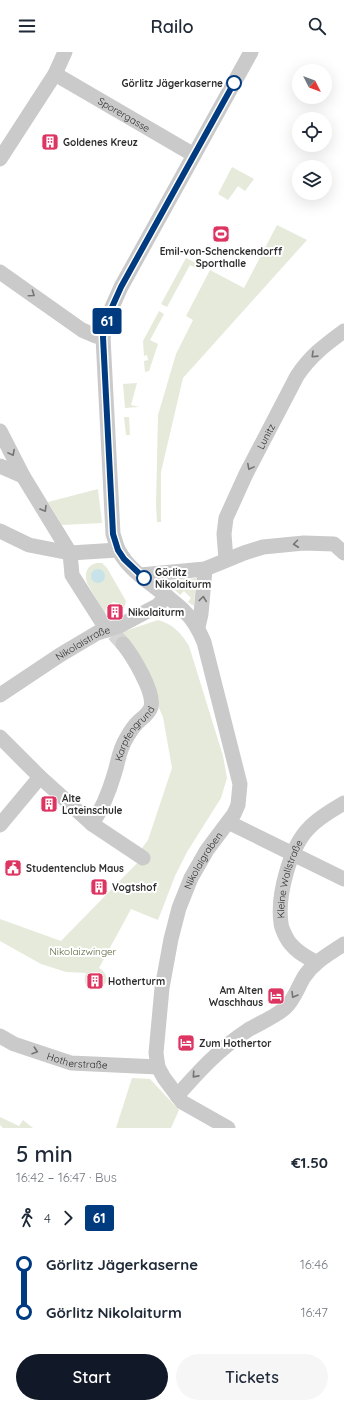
<!DOCTYPE html>
<meta charset="utf-8">
<style>
:root{--surface:#fff;--page:#f6f6f7;--text:#1f2937;--muted:#747a83;--accent:#111827}
body{margin:0;font-family:Quicksand,sans-serif;background:var(--page);color:var(--text);height:100vh;display:flex;flex-direction:column;font-size:15px;white-space:nowrap}
*{box-sizing:border-box;margin:0}
p{font-size:13px;color:var(--muted)}
.icon{flex:none;width:22px;height:22px;fill:none;stroke:currentColor;stroke-width:2;stroke-linecap:round;stroke-linejoin:round}
.map{position:relative;height:1076px;overflow:hidden}
.sheet{display:flex;flex-direction:column;background:var(--surface);flex:1}
.sheet>*{flex:none}
.badge{padding:0 8px;border-radius:3px;font-size:14px;line-height:26px}
.needle{width:26px;rotate:132deg}
.fabs{position:absolute;left:292px;top:12px;display:grid;gap:8px}
.fabs a{display:grid;place-items:center;width:40px;height:40px;border-radius:50%;background:var(--surface);box-shadow:0 4px 16px #0002;font-size:20px}
.map>.badge{position:absolute;translate:-50% -50%;box-shadow:0 0 0 2px #fff}
.legs{display:flex;align-items:center;gap:6px;height:44px;padding:0 16px;font-size:13px}
.legs p{margin-inline-start:auto}
.summary{display:flex;align-items:center;justify-content:space-between;height:68px;padding:0 16px}
h1{font-size:22px;font-weight:600;line-height:30px}
.action{display:flex;gap:8px;margin-top:auto;padding:8px 16px}
.action a{flex:1;height:46px;border-radius:24px;background:var(--accent);color:#fff;font-size:16px;font-weight:600;line-height:46px;text-align:center}
.action a+a{background:var(--page);color:var(--text)}
ul{padding:0 16px;list-style:none}
li{display:flex;align-items:center;gap:14px;height:48px;font-size:15px}
li i{display:grid;place-items:center;width:6px;height:100%;margin:0 5px;background:currentColor}
li i::after{content:'';width:10px;height:10px;margin:-5px;border:3px solid;border-radius:50%;background:var(--surface)}
li p{margin-inline-start:auto}
li:first-child i{background:linear-gradient(#0000 50%,currentColor 0)}
li:last-child i{background:linear-gradient(currentColor 50%,#0000 0)}
header{display:flex;justify-content:space-between;align-items:center;height:52px;padding:0 16px;background:var(--surface);font-size:18px;font-weight:600}
.map>svg:first-child{display:block}
.green{fill:#e6eada}
.water{fill:#c7e2e9}
.lines{fill:none;stroke-linecap:round;stroke-linejoin:round}
.minor-tunnel{stroke:#d5d5d5;stroke-width:15;stroke-dasharray:15 8;stroke-linecap:butt}
.minor{stroke:#cacaca;stroke-width:15}
.oneway{stroke:#747474}
.line-1-casing{stroke:#fff;stroke-width:9}
.line-1{stroke:#003b80;stroke-width:6}
.stop-1-dot{fill:#fff;stroke:#003b80;stroke-width:2}
.labels{text-anchor:middle;stroke-width:4;stroke-linejoin:round;paint-order:stroke}
.stop-label{font-size:10px;font-weight:bold;fill:#2d2d2d;stroke:#fff;text-anchor:end}
.street-label{font-size:10px;fill:#2d2d2d;stroke:#fff}
.poi-label{font-size:10px;font-weight:bold;fill:#2d2d2d;stroke:#fff;text-anchor:start}
.park-label{font-size:10px;fill:#58663c;stroke:#fff}
</style>
<header><svg class="icon" aria-label="menu" viewBox="0 0 24 24"><path d="M4 6h16M4 12h16M4 18h16"/></svg>Railo<svg class="icon" aria-label="search" viewBox="0 0 24 24"><circle cx="10" cy="10" r="6"/><path d="M15 15l6 6"/></svg></header>
<div class="map">
<svg width="344" height="1076" viewBox="0 0 344 1076">
<rect width="100%" height="100%" fill="#fff"/>
<!-- green -->
<g class="green">
<path d="M232 115 254 127 245 139 238 134 228 148 218 142Z"/>
<path d="M277 173 307 188 183 326 161 420V470H157L156 452 158 363 176 302 193 268 186 264 210 218 244 236Z"/>
<path d="M186 206 200 213 198 217 190 213 167 255 161 252Z"/>
<path d="M159 259 164 262 150 288 158 292 149 319 145 320 144 309 148 308 147 303 144 304 143 289Z"/>
<path d="M137 331 131 353 139 355 125 356 123 332Z"/>
<path d="M124 365H129L130 383H126Z"/>
<path d="M98 437 102 471 62 473 48 450Z"/>
<path d="M97 511H102L107 516 126 549 124 556 118 551 113 550 106 556 105 562 87 531C84 521 87 513 97 511Z"/>
<path d="M196 526 194 554 188 550 191 546 184 539 180 543 166 529Z"/>
<path d="M158 568C173 572 181 581 189 594L223 704 227 726 221 746 187 800 175 824 158 868 131 857 99 916C113 925 106 937 91 938 85 933 83 929 86 921L66 920 41 912 0 889V867L61 889 145 803 140 799 148 788 172 716 163 665 138 609 119 581Z"/>
<path d="M132 1026 150 1027 179 1058 171 1076H116Z"/>
<path d="M0 1065 19 1074 23 1068 33 1076H3L0 1073Z"/>
</g>
<!-- water -->
<circle class="water" cx="98" cy="524" r="7"/>
<g class="lines">
<!-- minor-tunnel -->
<path class="minor-tunnel" d="M114 582 123 592"/>
<!-- minor -->
<g class="minor">
<path id="s1" d="M55 22 194 103"/>
<path d="M0 107 55 22 65 0"/>
<path d="M0 220 82 278 96 284 103 285"/>
<path d="M0 379 23 424 70 501 72 523 107 578"/>
<path d="M0 414 23 424"/>
<path d="M0 479 29 493 70 501 118 498"/>
<path id="s2" d="M226 508 224 482 226 466 246 422 297 324C310 304 325 293 344 279"/>
<path d="M140 523 205 517 244 501 263 495 304 491 334 492 344 501"/>
<path d="M198 575 201 562 205 517"/>
<path id="s3" d="M0 643 60 603 97 581 119 574 157 554 167 544"/>
<path d="M0 685 40 725 92 772 143 806"/>
<path d="M228 770 344 827"/>
<path id="s4" d="M92 772C102 757 109 740 114 723 119 708 118 700 127 685 130 680 133 675 137 671 142 666 149 662 151 655 155 640 132 603 123 592"/>
<path d="M0 773 40 725"/>
<path id="s5" d="M316 910C304 904 292 897 286 885 284 881 281 875 281 871 277 844 290 795 309 776 318 766 332 758 344 751"/>
<path id="s6" d="M0 984 14 992 71 1011 158 1015"/>
<path d="M177 1044C200 1018 219 997 248 978 258 972 278 963 285 956 294 948 298 935 304 925 314 910 329 902 344 892"/>
<path id="s7" d="M228 1076 182 1050 164 1026 158 1015 156 1001 162 936 171 887 179 856 191 826 207 798 234 762 238 753 240 732 204 590C199 578 194 568 184 559 165 539 132 524 119 499 116 494 115 487 113 482L103 285 108 264 121 235 251 0"/>
</g>
</g>
<!-- one-way arrows -->
<defs><path id="oneway-chevron" d="M-2-3.5L2.5 0L-2 3.5" fill="none" stroke-width="1.6" stroke-linecap="round" stroke-linejoin="round"/></defs>
<g class="oneway">
<use href="#oneway-chevron" transform="translate(32 242) rotate(35)"/>
<use href="#oneway-chevron" transform="translate(314 303) rotate(136)"/>
<use href="#oneway-chevron" transform="translate(12 401) rotate(62)"/>
<use href="#oneway-chevron" transform="translate(250 415) rotate(118)"/>
<use href="#oneway-chevron" transform="translate(44 457) rotate(59)"/>
<use href="#oneway-chevron" transform="translate(296 492) rotate(173)"/>
<use href="#oneway-chevron" transform="translate(203 547) rotate(-83)"/>
<use href="#oneway-chevron" transform="translate(294 943) rotate(121)"/>
<use href="#oneway-chevron" transform="translate(35 999) rotate(18)"/>
<use href="#oneway-chevron" transform="translate(195 1023) rotate(132)"/>
</g>
<g class="lines">
<!-- line-1 casing -->
<g class="line-1-casing">
<path id="line-1" d="M144 526 124 507 118 498 113 482 103 285 108 264 121 235 234 31"/>
</g>
<!-- line-1 -->
<use href="#line-1" class="line-1"/>
</g>
<!-- icons -->
<defs>
<g id="building-square" transform="scale(0.9)"><rect x="-9" y="-9" width="18" height="18" rx="4" fill="#dd3561" stroke="#fff"/><path d="M-4-6H4V6H1V3H-1V6H-4ZM-2.5-4.3h1.7v1.8h-1.7ZM.8-4.3h1.7v1.8H.8ZM-2.5-1h1.7V.8h-1.7ZM.8-1h1.7V.8H.8Z" fill="#fff"/></g>
<g id="stadium-square" transform="scale(0.9)"><rect x="-9" y="-9" width="18" height="18" rx="4" fill="#dd3561" stroke="#fff"/><path d="M0-5a6.5 5 0 1 0 0 10a6.5 5 0 1 0 0-10ZM-3.5-1.8h7v3.6h-7Z" fill="#fff"/></g>
<g id="civic-square" transform="scale(0.9)"><rect x="-9" y="-9" width="18" height="18" rx="4" fill="#dd3561" stroke="#fff"/><path d="M-.6-6.5H3V-4.5H.6V-3L4-1V1h2V6H-6V1h2V-1L-.6-3ZM-1.2 2.5V6h2.4V2.5Z" fill="#fff"/></g>
<g id="hotel-square" transform="scale(0.9)"><rect x="-9" y="-9" width="18" height="18" rx="4" fill="#dd3561" stroke="#fff"/><path d="M-6-4.5h1.5V1H6V5H4.5V3h-9V5H-6ZM-4 0a1.8 1.8 0 1 1 3.6 0ZM.5 0V-2.5h3Q6-2.5 6 0Z" fill="#fff"/></g>
</defs>
<g fill-rule="evenodd">
<use href="#building-square" x="50" y="90"/>
<use href="#stadium-square" x="221" y="182"/>
<use href="#building-square" x="115" y="560"/>
<use href="#building-square" x="49" y="752"/>
<use href="#civic-square" x="13" y="816"/>
<use href="#building-square" x="99" y="835"/>
<use href="#building-square" x="95" y="929"/>
<use href="#hotel-square" x="276" y="944"/>
<use href="#hotel-square" x="186" y="991"/>
</g>
<!-- markers -->
<g class="stop-1-dot">
<circle cx="234" cy="31" r="7"/>
<circle cx="144" cy="526" r="7"/>
</g>
<g class="labels">
<!-- stop labels -->
<g class="stop-label">
<text x="223" y="35">Görlitz Jägerkaserne</text>
<text x="155" y="524" text-anchor="start">Görlitz<tspan x="155" dy="12">Nikolaiturm</tspan></text>
</g>
<!-- street labels -->
<g class="street-label">
<text dy="4" stroke="none"><textPath href="#s1" startOffset="80">Sporergasse</textPath></text>
<text dy="4" stroke="none"><textPath href="#s2" startOffset="133">Lunitz</textPath></text>
<text dy="4" stroke="none"><textPath href="#s3" startOffset="98">Nikolaistraße</textPath></text>
<text dy="4" stroke="none"><textPath href="#s4" startOffset="101">Karpfengrund</textPath></text>
<text dy="4" stroke="none"><textPath href="#s7" startOffset="310">Nikolaigraben</textPath></text>
<text dy="4" stroke="none"><textPath href="#s5" startOffset="100">Kleine Wallstraße</textPath></text>
<text dy="4" stroke="none"><textPath href="#s6" startOffset="82">Hotherstraße</textPath></text>
</g>
<!-- poi labels -->
<g class="poi-label">
<text x="63" y="94">Goldenes Kreuz</text>
<text x="221" y="203" text-anchor="middle">Emil-von-Schenckendorff<tspan x="221" dy="12">Sporthalle</tspan></text>
<text x="128" y="564">Nikolaiturm</text>
<text x="62" y="750">Alte<tspan x="62" dy="12">Lateinschule</tspan></text>
<text x="26" y="820">Studentenclub Maus</text>
<text x="112" y="839">Vogtshof</text>
<text x="108" y="933">Hotherturm</text>
<text x="263" y="942" text-anchor="end">Am Alten<tspan x="263" dy="12">Waschhaus</tspan></text>
<text x="199" y="995">Zum Hothertor</text>
</g>
<!-- park labels -->
<g class="park-label">
<text x="83" y="903">Nikolaizwinger</text>
</g>
</g>
</svg>
<div class="fabs">
<a><svg class="needle" viewBox="-14 -14 28 28"><path d="M0-13l5 13h-10z" fill="#e53935"/><path d="M0 13l5-13h-10z" fill="#747a83"/></svg></a>
<a><svg class="icon" aria-label="locate" viewBox="0 0 24 24"><circle cx="12" cy="12" r="6"/><path d="M12 2v4M12 18v4M2 12h4M18 12h4"/></svg></a>
<a><svg class="icon" aria-label="layers" viewBox="0 0 24 24"><path d="M12 4l9 5-9 5-9-5zM3 14l9 5 9-5"/></svg></a>
</div>
<b class="badge" style="left:107px;top:269px;background:#003b80;color:#fff">61</b>
</div>
<section class="sheet">
<div class="summary"><div><h1>5 min</h1><p>16:42 – 16:47 · Bus</p></div><b>€1.50</b></div>
<div class="legs"><svg class="icon" aria-label="walk" viewBox="0 0 24 24"><circle cx="13" cy="4" r="2"/><path d="M13 8l-2 6 4 7M11 14l-3 7M7 12l3-4h3l4 4"/></svg>4<svg class="icon" aria-label="forward" viewBox="0 0 24 24"><path d="M9 5l7 7-7 7"/></svg><b class="badge" style="background:#003b80;color:#fff">61</b></div>
<ul>
<li><i style="color:#003b80"></i><b>Görlitz Jägerkaserne</b><p>16:46</p></li>
<li><i style="color:#003b80"></i><b>Görlitz Nikolaiturm</b><p>16:47</p></li>
</ul>
<div class="action"><a>Start</a><a>Tickets</a></div>
</section>
